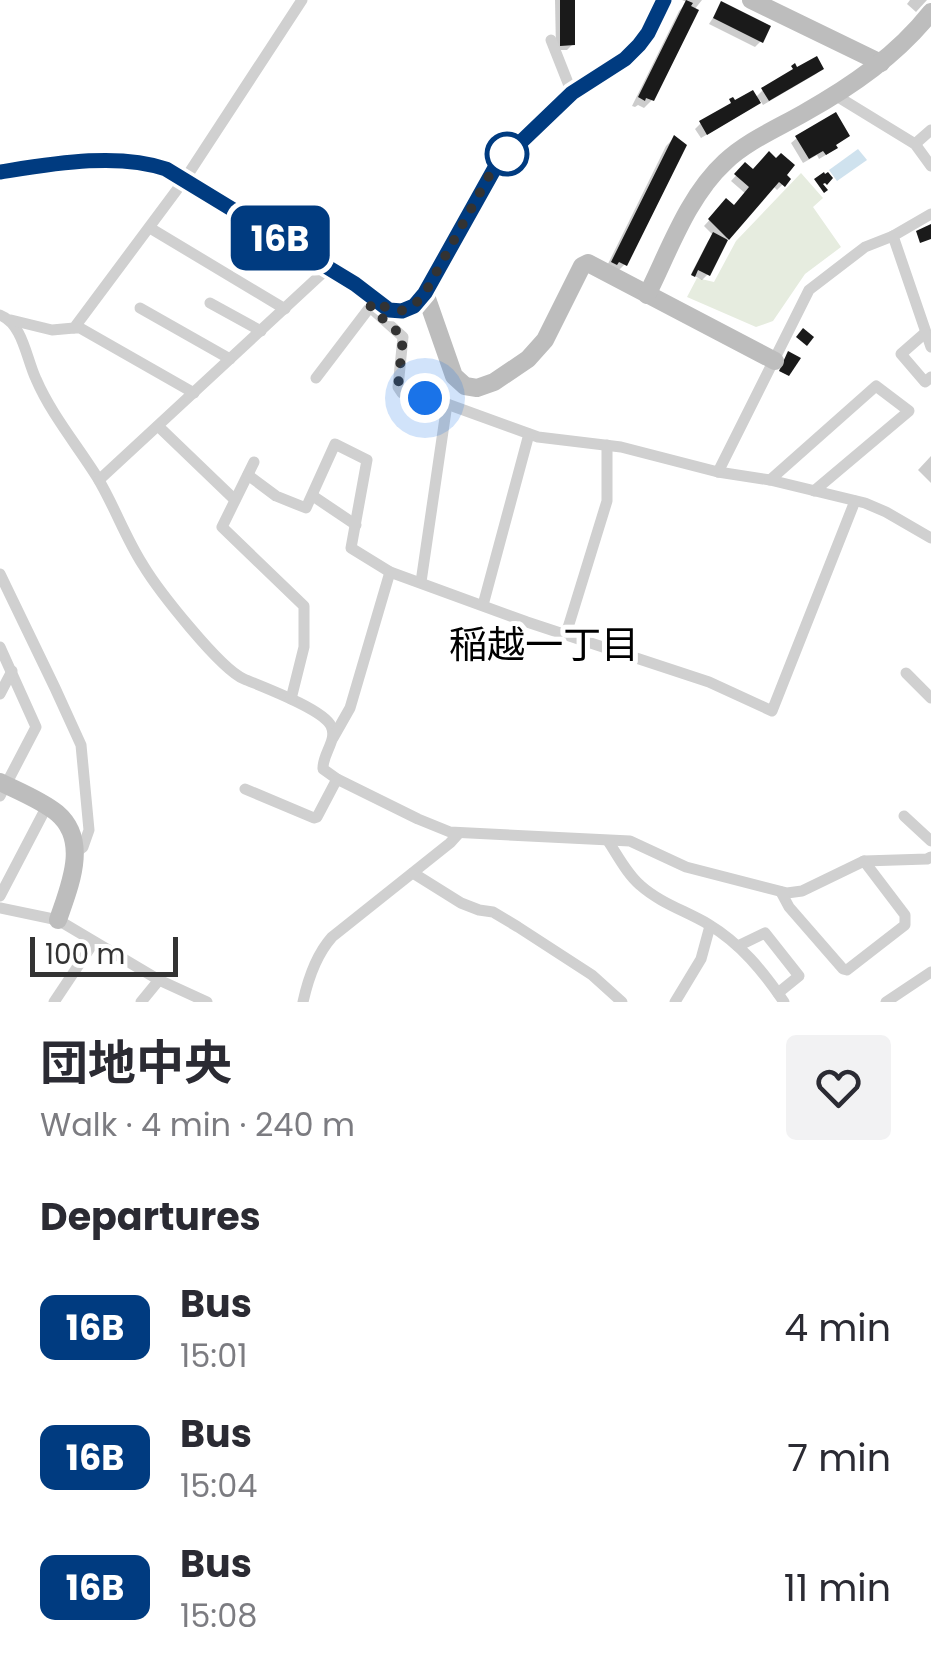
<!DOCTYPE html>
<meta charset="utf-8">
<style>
:root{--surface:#fff;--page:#f2f2f3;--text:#2b2b33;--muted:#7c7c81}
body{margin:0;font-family:Poppins,"Noto Sans JP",sans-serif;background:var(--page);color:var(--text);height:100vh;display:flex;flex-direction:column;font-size:38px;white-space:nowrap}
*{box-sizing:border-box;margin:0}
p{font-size:32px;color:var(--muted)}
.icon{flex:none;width:55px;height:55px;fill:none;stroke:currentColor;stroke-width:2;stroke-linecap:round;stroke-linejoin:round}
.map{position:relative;height:1002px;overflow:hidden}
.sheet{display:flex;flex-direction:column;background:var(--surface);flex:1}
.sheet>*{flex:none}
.badge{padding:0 20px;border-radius:15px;font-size:35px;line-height:65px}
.scale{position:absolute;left:30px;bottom:25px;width:148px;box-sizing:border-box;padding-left:10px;border:5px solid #333;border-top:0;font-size:28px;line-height:35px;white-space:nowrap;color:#333;-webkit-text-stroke:8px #fff;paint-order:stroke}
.you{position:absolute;width:50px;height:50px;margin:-25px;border:8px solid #fff;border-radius:50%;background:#1a73e8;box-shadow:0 0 0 15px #1a73e833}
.map>.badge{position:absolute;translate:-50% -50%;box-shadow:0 0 0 5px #fff}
h2{padding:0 40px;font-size:38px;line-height:90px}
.round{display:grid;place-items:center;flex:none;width:105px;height:105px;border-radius:10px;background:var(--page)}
.head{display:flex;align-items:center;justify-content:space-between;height:170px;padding:0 40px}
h1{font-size:48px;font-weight:700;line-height:75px}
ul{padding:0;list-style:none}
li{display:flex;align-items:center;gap:30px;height:130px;padding:0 40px}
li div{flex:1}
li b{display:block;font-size:38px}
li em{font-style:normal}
li .badge{min-width:110px;font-weight:700;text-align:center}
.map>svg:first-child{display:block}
.green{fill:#e6ecdf}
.water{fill:#cfe2ee}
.shadow{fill:#0003}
.building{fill:#1a1a1a}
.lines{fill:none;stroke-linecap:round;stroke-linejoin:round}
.street{stroke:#d0d0d0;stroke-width:11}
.secondary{stroke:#bdbdbd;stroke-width:18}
.line-casing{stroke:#fff;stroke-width:22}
.line{stroke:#003b80;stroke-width:15}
.walk{stroke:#333;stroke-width:10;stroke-dasharray:0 18}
.stop-dot{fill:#fff;stroke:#003b80;stroke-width:5}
.labels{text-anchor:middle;stroke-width:10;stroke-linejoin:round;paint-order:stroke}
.neighbourhood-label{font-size:38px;fill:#000;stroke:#fff}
</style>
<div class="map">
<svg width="931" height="1002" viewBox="0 0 931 1002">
<rect width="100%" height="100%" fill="#fff"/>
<!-- green -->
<path class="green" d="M801 173 823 198 813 207 841 247 805 274 773 321 756 327 687 297 697 278 714 282 736 241Z"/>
<!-- water -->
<path class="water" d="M858 149 867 160 837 181 829 170Z"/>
<!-- shadow -->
<g class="shadow">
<path d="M555 0H573V44L567 50H556Z"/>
<path d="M682 0H702L694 10 652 100 644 108 638 105 635 107 632 106 679 11 687 2Z"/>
<path d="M910 0H927L916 12 907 4Z"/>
<path d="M722 4 761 41 755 47 709 24Z"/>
<path d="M821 69 816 74 763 105 760 100 752 108 701 138 695 129 701 123 755 98 763 90Z"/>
<path d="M674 138 625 264 617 272 605 270 666 146Z"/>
<path d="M797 138 834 146 829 153 819 159 817 155 803 163 791 143Z"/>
<path d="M745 166 753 173 783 175 788 179 777 190 773 186 725 241 708 274 702 280 691 274 708 241 713 235 704 226 726 202 733 208 746 194 731 181Z"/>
<path d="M931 456V483L918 470Z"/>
</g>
<!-- building -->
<g class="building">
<path d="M560 0H575V45L560 46Z"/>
<path d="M686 0 693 3 691 6 699 10 654 101 646 98 645 101 638 97Z"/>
<path d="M721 1 771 26 763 43 713 18Z"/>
<path d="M817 56 824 69 769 101 761 88 793 69 791 66 795 63 797 67Z"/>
<path d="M753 90 761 103 707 135 699 121 731 103 729 99 733 97 735 100Z"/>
<path d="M836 112 850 136 836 145 838 148 826 155 823 151 809 159 795 136Z"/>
<path d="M674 135 687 145 627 266 619 262 617 265 611 262Z"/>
<path d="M769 151 776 158 781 153 795 165 787 175 791 179 785 187 779 182 729 240 708 219 726 198 734 205 749 187 734 174 745 162 753 169Z"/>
<path d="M824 172 825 174 828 172 833 178 827 185 825 183 823 184 828 190 824 193 814 179Z"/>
<path d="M931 224V239L920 243 916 231Z"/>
<path d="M713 232 728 240 710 276 698 270 695 277 691 275Z"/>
<path d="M803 328 814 337 807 346 796 337Z"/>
<path d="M788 351 801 358 789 376 779 371Z"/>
</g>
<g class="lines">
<!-- street -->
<g class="street">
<path d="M551 40 572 93"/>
<path d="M835 95 915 144 931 166"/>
<path d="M915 144 931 130"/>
<path d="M150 228 285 309"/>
<path d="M893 236 931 347"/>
<path d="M210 303 261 331"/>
<path d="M140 308 230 359"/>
<path d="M0 315C23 324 26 358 36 379 51 414 77 445 97 477 114 505 125 537 143 565 158 590 220 669 244 679 263 687 323 709 331 726 338 740 322 754 323 769L337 779 418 819 450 832 630 841 686 867 787 893 802 891 864 861 927 859 931 857"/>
<path d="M11 320 52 330 74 328 185 179 302 0"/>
<path d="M74 328H80L194 393"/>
<path d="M925 333 901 354 925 382 931 377"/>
<path d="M316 378 370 307 403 337 398 387 402 393 447 404 421 582"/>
<path d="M447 404 538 437 621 447 718 472 770 480 865 503 886 512 931 538"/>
<path d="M158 426 235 500"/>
<path d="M254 462 222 527 304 606V647L291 699"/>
<path d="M718 472 809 290 865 247 893 236 931 214"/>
<path d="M248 475 276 496 306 508 335 444 367 460 351 548 390 572"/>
<path d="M99 480 328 268"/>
<path d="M770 480 876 386 909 411 814 491"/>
<path d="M313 496 356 525"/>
<path d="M0 574 55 688 81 745 89 830 83 847 75 853"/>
<path d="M483 605 529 434"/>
<path d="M566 634 607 501V445"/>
<path d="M0 647 36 727 0 796"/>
<path d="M906 673 931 698"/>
<path d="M0 694 12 671"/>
<path d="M333 738 350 708 390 572 527 622 709 682 772 711 855 501"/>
<path d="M245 789 314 818 317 817 337 779"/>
<path d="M904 816 931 841"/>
<path d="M608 841C618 856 627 874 640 885 660 903 686 911 708 924 741 944 763 971 784 1002"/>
<path d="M413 873 461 903 479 910 493 912 518 927 592 975 622 1002"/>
<path d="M781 892 789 907 843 969 847 970 905 925V915L864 861"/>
<path d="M0 896 47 806"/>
<path d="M0 908 58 920 159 980 207 1002"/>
<path d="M738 946 765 933 799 976 778 993"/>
<path d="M54 1002 94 942"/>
<path d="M141 1002 159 980"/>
<path d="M303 1002C308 979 316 955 332 937L450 843 459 833"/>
<path d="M675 1002 701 959 710 926"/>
<path d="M886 1002 931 972"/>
</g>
<!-- secondary -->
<g class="secondary">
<path d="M751 0 881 63"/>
<path d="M0 172C51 164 117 152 167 169L355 284 389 310 402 311 414 306 425 293 496 166 572 93 625 59 639 45 648 33 664 0"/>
<path d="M425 293 454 376 465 386 477 388 494 382 528 359 545 340 582 266 588 263 775 361"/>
<path d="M647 295C669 251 688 196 725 162 747 141 778 128 804 113 852 86 897 55 931 12"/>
<path d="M0 782C18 791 41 800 57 813 90 841 69 887 58 920"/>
</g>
</g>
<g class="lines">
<!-- line casing -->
<g class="line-casing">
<path id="line" d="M0 172C51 164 117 152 166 169L355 284 389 310 402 311 414 306 425 293 496 166 572 93 625 59 639 45 648 33 664 0"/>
</g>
<!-- line -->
<use href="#line" class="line"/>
<!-- walk -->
<path class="walk" d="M425 398 402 392 398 387 403 337 370 307 375 301C398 316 408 314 425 293L489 176 507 154"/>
</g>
<!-- markers -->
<circle class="stop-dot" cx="507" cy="154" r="20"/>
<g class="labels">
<!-- neighbourhood labels -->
<g class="neighbourhood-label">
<text x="544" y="658">稲越一丁目</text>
</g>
</g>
</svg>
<div class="scale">100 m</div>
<div class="you" style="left:425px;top:398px"></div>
<b class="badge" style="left:280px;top:238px;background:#003b80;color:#fff">16B</b>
</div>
<section class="sheet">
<div class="head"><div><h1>団地中央</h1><p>Walk · 4 min · 240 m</p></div><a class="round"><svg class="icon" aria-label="heart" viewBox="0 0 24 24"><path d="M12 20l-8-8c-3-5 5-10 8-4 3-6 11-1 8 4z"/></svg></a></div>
<h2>Departures</h2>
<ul>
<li><span class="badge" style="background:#003b80;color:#fff">16B</span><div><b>Bus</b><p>15:01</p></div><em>4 min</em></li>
<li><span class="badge" style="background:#003b80;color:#fff">16B</span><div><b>Bus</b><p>15:04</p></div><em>7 min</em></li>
<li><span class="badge" style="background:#003b80;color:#fff">16B</span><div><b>Bus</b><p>15:08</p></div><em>11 min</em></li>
</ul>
</section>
